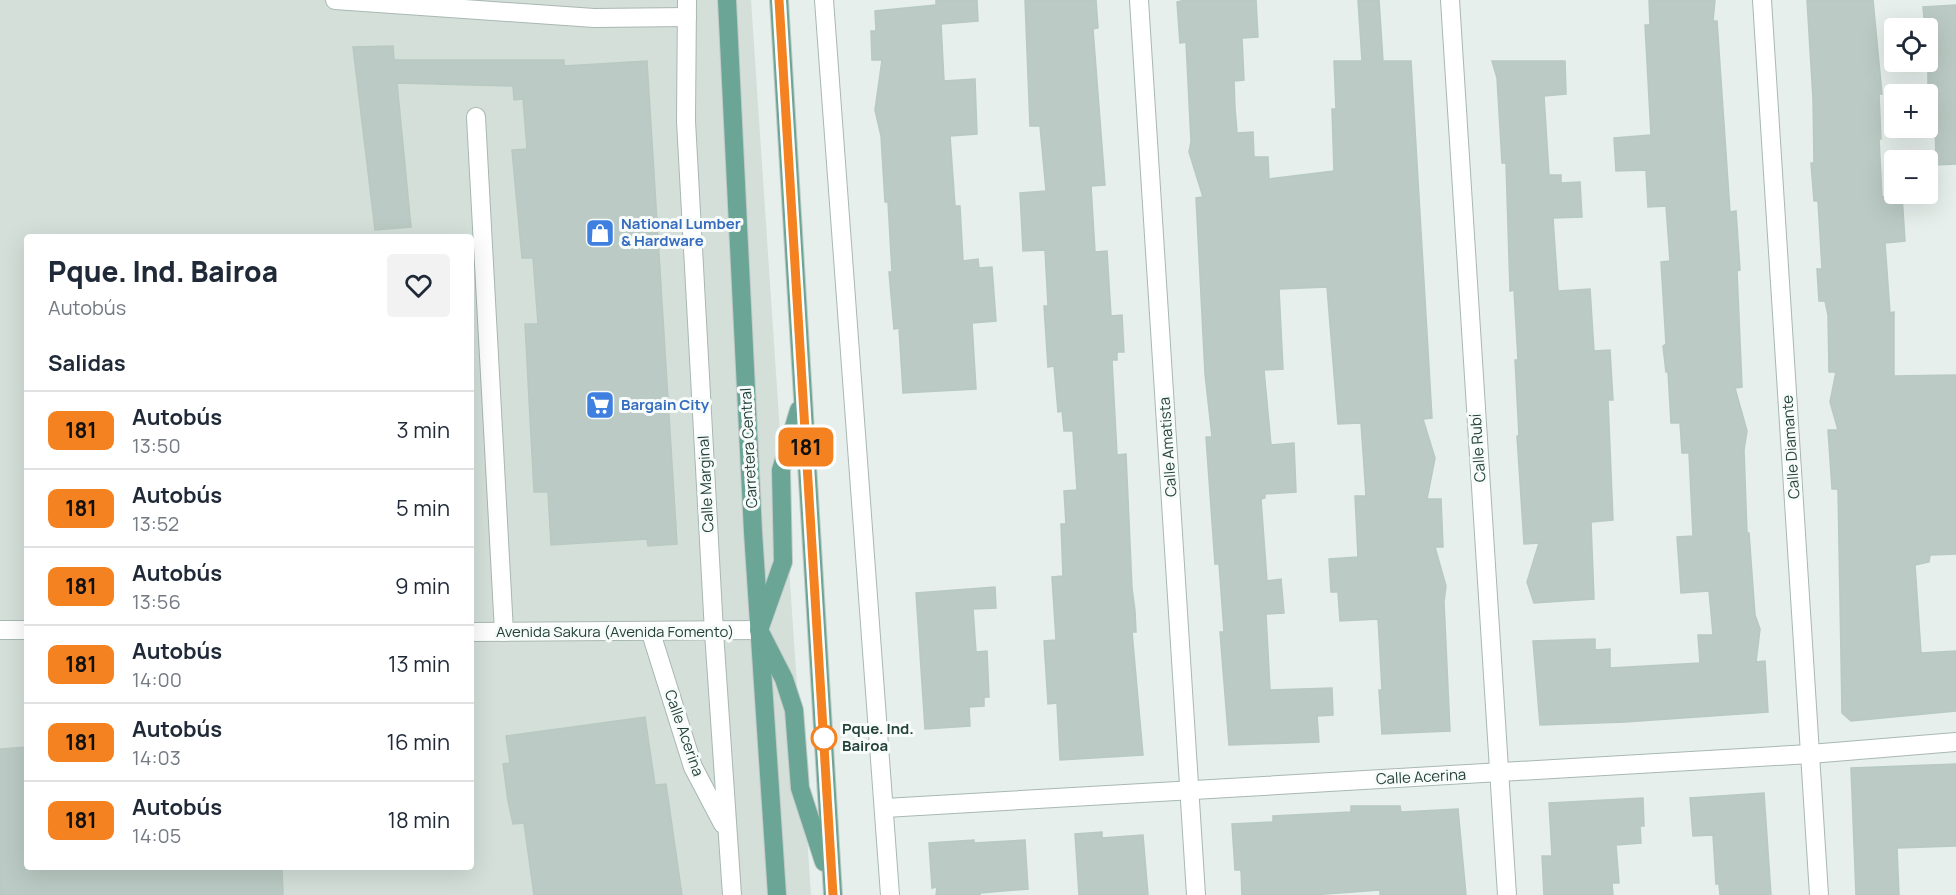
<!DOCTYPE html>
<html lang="es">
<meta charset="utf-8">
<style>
:root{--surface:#fff;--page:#f2f2f3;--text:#1f2937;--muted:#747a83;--line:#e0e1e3}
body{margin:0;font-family:Manrope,sans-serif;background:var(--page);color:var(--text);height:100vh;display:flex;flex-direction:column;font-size:22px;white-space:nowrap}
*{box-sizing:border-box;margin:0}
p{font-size:20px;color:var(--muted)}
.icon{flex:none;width:33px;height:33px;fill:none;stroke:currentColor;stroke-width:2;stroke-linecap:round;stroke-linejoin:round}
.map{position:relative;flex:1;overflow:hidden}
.panel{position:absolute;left:24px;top:234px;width:450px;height:636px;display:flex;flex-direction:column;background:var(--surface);border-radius:6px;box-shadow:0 6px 24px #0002}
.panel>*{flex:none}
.badge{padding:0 12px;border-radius:9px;font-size:21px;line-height:39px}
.tools{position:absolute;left:1884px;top:18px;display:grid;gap:12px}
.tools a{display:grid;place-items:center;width:54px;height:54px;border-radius:6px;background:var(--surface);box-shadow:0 6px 24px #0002;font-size:30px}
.map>.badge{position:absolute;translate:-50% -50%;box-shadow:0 0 0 3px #fff}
h2{padding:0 24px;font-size:22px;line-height:54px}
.round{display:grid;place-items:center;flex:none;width:63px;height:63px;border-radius:6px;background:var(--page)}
.headline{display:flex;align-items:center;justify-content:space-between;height:102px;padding:0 24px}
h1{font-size:28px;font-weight:800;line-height:45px}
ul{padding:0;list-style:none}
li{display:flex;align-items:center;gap:18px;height:78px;padding:0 24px;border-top:2px solid var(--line)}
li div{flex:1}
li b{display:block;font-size:22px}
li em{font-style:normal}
li .badge{min-width:66px;font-weight:700;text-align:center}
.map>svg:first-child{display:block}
.built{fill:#d4dfda;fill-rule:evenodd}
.building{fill:#bbcac4;stroke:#b8c9c2;stroke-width:1.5}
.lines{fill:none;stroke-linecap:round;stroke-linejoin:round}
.minor-casing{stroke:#a8b8b2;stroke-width:20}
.major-casing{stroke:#c2cac8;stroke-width:20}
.minor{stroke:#fff;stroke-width:18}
.major{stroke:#6aa596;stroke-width:18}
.line-casing{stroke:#fff;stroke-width:14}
.line{stroke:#f58220;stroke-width:9}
.stop-dot{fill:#fff;stroke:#f58220;stroke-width:3}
.labels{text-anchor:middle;stroke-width:6;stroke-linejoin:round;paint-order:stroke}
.shop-label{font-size:15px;font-weight:bold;fill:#366cbe;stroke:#f7fbf9;text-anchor:start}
.street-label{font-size:15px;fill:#24423a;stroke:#f7fbf9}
.stop-label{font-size:15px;font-weight:bold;fill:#24423a;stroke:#f7fbf9;text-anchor:start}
</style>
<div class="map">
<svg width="1956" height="895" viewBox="0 0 1956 895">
<rect width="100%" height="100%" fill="#e6efeb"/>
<!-- built -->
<path class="built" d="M0 0H751L811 895H0ZM27 237H471V867H27Z"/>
<!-- building -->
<g class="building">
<path d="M936 0H977L978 21 941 24 944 81 975 79 977 134 950 136 955 206H960L963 261 978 259 979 268 992 267 996 321 972 323 976 389 903 393 899 328 894 329 889 272H892L888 202H885L881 136 875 110 882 60H872L871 31H876L875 11 936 5Z"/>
<path d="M1025 0H1096L1098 28 1093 29 1105 185 1091 186 1095 252 1107 251 1111 316 1122 315 1124 352H1117V360H1112L1117 455 1126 454 1132 588 1135 611 1136 632H1132L1143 755 1060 760 1057 703 1048 704 1044 641 1056 640 1052 577 1063 576 1061 524H1066L1064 491 1077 490 1073 431H1064L1062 411 1058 412 1054 366 1048 367 1044 306H1048L1045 250 1023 251 1020 193 1046 191 1040 126H1030Z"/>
<path d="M1185 0H1256L1258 37 1242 38 1244 80 1234 81 1235 108 1237 133 1253 132 1254 157H1268L1269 179 1334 171 1332 109H1336L1334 61H1362L1358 0H1379L1383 61H1411L1432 418 1423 419 1435 458 1427 499H1441L1443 547H1435L1446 586 1444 602 1450 731 1382 734 1379 690H1382L1378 619 1340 621 1338 592H1331L1329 559 1358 557 1355 496H1366L1361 423 1338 424 1327 287 1279 289 1283 369 1264 370 1271 445 1294 443 1296 492 1265 494V498L1261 499 1267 581 1281 579 1284 613 1266 614 1270 690 1332 688 1333 715 1317 716 1319 742 1229 745 1220 632H1224L1219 564H1215L1206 437H1212L1205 374 1196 198 1203 197 1189 152 1191 142 1186 42 1180 43 1177 2Z"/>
<path d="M1649 0H1715L1713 21H1717L1730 212 1736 211 1740 270 1737 271 1742 387 1735 388 1747 431 1744 450 1747 533H1749L1755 615 1760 629 1756 662 1765 661 1768 712 1625 722 1540 725 1533 641 1595 639V650L1610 649V668L1700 663 1698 635H1713L1709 591 1681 593 1677 537 1693 536 1689 453H1682L1680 423H1671L1668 372H1666L1663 346 1666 344 1661 262 1670 261 1666 206 1648 207 1646 170 1616 171 1614 138 1651 135 1645 25H1650Z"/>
<path d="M1807 0H1873L1882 94H1879L1881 139H1879L1882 197 1902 195 1905 241 1885 243 1890 313 1894 312V376L1956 375V554L1930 555 1929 562 1915 565 1921 653 1956 651V711L1851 721 1842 713 1838 489H1832L1828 430H1838L1830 402 1836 372H1829L1828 315 1825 301H1819L1817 269H1822L1818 201H1814L1811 163H1814L1813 99Z"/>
<path d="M1956 5V164L1936 165 1935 117H1928V28H1925L1923 7Z"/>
<path d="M393 46 394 60H564V66L647 61 677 544 648 546 647 539 551 545 548 492H534L525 324H538L533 258H522L512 150 527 149 523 99 514 100 513 86 397 83 411 227 375 230 353 47Z"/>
<path d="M1492 61H1565L1566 94 1544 96 1549 175H1561V183L1580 182 1582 217 1553 218 1558 291 1590 289 1594 351 1610 350 1613 400H1608L1613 520 1591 522 1594 599 1534 603 1527 582 1539 543 1524 544 1517 436H1519L1515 360H1518L1514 290 1510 291 1506 163H1502L1497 78Z"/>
<path d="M995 587 996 608 973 609 976 652 987 651 989 697H984V706L969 707 970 726 925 729 916 593Z"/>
<path d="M645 717 655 785 666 784 682 895H534L524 823 513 824 508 801 503 764 510 763 506 736Z"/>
<path d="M27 747V867H282L283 895H0V749Z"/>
<path d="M1956 764V846L1897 848 1899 895H1856L1851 768Z"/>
<path d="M1764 793 1771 895H1720L1719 884H1716L1713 835 1693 836 1690 798Z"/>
<path d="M1643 798 1644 826H1640L1641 843 1616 845 1619 883H1612L1613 895H1544L1542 856H1552L1549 803Z"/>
<path d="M1351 806H1400L1401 812 1458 809 1466 895H1380V890L1312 895H1242L1241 870H1235L1232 824 1273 822V816L1351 812Z"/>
<path d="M1102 832V838L1143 835 1148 895H1079L1075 834Z"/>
<path d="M974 840V843L1025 840 1028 889 980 893V895H936L937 887 932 888 929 843Z"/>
</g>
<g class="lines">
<!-- minor casing -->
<g class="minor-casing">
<g id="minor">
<path d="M335 0 594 18 687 17"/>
<path d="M687 0 686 121 714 632 732 895"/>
<path d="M824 0 890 895"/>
<path d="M1139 0 1196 895"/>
<path d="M1450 0 1507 895"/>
<path d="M1762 0 1819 895"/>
<path d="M476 117 504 632"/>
<path d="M0 630H27"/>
<path d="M471 632 759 630"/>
<path d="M651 633 693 767 723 824"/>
<path d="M885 808 1810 754 1956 742"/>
</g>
</g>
<!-- major casing -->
<g class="major-casing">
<g id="major">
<path d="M727 0 753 532 777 895"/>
<path d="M779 0 833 895"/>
<path d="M799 410 781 470 783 562 759 630 784 679 794 710 800 788 824 862"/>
</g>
</g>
<!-- minor -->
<use href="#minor" class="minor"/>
<!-- major -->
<use href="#major" class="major"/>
</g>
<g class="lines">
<!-- line casing -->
<g class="line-casing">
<path id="line" d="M779 0 833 895"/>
</g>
<!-- line -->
<use href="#line" class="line"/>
</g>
<!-- icons -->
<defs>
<g id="shop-square" transform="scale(1.5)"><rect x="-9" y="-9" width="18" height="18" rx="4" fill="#3f7fe0" stroke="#f7fbf9"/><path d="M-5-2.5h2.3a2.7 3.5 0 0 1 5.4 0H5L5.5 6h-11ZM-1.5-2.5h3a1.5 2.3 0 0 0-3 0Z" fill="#fff"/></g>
<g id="supermarket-square" transform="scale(1.5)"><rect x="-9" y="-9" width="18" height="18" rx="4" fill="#3f7fe0" stroke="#f7fbf9"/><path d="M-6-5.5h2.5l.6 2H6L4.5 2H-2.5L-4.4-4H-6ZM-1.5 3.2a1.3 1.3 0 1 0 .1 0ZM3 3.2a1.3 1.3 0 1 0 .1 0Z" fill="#fff"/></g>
</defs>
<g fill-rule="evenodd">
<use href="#shop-square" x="600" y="233"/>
<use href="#supermarket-square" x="600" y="405"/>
</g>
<!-- markers -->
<circle class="stop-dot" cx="824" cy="738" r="12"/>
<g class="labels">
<!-- shop labels -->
<g class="shop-label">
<text x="621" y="229">National Lumber<tspan x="621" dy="17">&amp; Hardware</tspan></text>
<text x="621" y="410">Bargain City</text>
</g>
<!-- street labels -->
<g class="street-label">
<text transform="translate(1168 447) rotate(-94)" y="5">Calle Amatista</text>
<text transform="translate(1791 447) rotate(-94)" y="5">Calle Diamante</text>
<text transform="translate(749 448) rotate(-93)" y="5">Carretera Central</text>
<text transform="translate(1478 448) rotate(-94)" y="5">Calle Rubí</text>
<text transform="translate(706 484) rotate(-93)" y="5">Calle Marginal</text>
<text x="615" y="637">Avenida Sakura (Avenida Fomento)</text>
<text transform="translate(684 733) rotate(71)" y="5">Calle Acerina</text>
<text transform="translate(1421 777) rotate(-3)" y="5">Calle Acerina</text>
</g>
<!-- stop labels -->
<g class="stop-label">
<text x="842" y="734">Pque. Ind.<tspan x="842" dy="17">Bairoa</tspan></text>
</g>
</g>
</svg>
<div class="tools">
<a><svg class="icon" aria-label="locate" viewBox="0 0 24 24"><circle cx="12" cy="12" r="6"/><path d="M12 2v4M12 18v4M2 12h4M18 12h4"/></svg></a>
<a>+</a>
<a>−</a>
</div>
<b class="badge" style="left:806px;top:447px;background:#f58220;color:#111">181</b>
<section class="panel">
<div class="headline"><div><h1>Pque. Ind. Bairoa</h1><p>Autobús</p></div><a class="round"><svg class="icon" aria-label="heart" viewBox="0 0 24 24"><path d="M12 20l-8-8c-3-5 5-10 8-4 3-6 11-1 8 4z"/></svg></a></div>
<h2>Salidas</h2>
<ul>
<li><span class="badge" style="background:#f58220;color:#111">181</span><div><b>Autobús</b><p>13:50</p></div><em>3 min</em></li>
<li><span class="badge" style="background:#f58220;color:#111">181</span><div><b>Autobús</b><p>13:52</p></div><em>5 min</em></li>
<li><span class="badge" style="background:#f58220;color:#111">181</span><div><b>Autobús</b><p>13:56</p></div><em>9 min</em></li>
<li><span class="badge" style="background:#f58220;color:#111">181</span><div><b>Autobús</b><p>14:00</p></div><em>13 min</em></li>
<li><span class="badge" style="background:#f58220;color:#111">181</span><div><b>Autobús</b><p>14:03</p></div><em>16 min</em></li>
<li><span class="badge" style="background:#f58220;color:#111">181</span><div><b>Autobús</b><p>14:05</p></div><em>18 min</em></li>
</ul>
</section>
</div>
